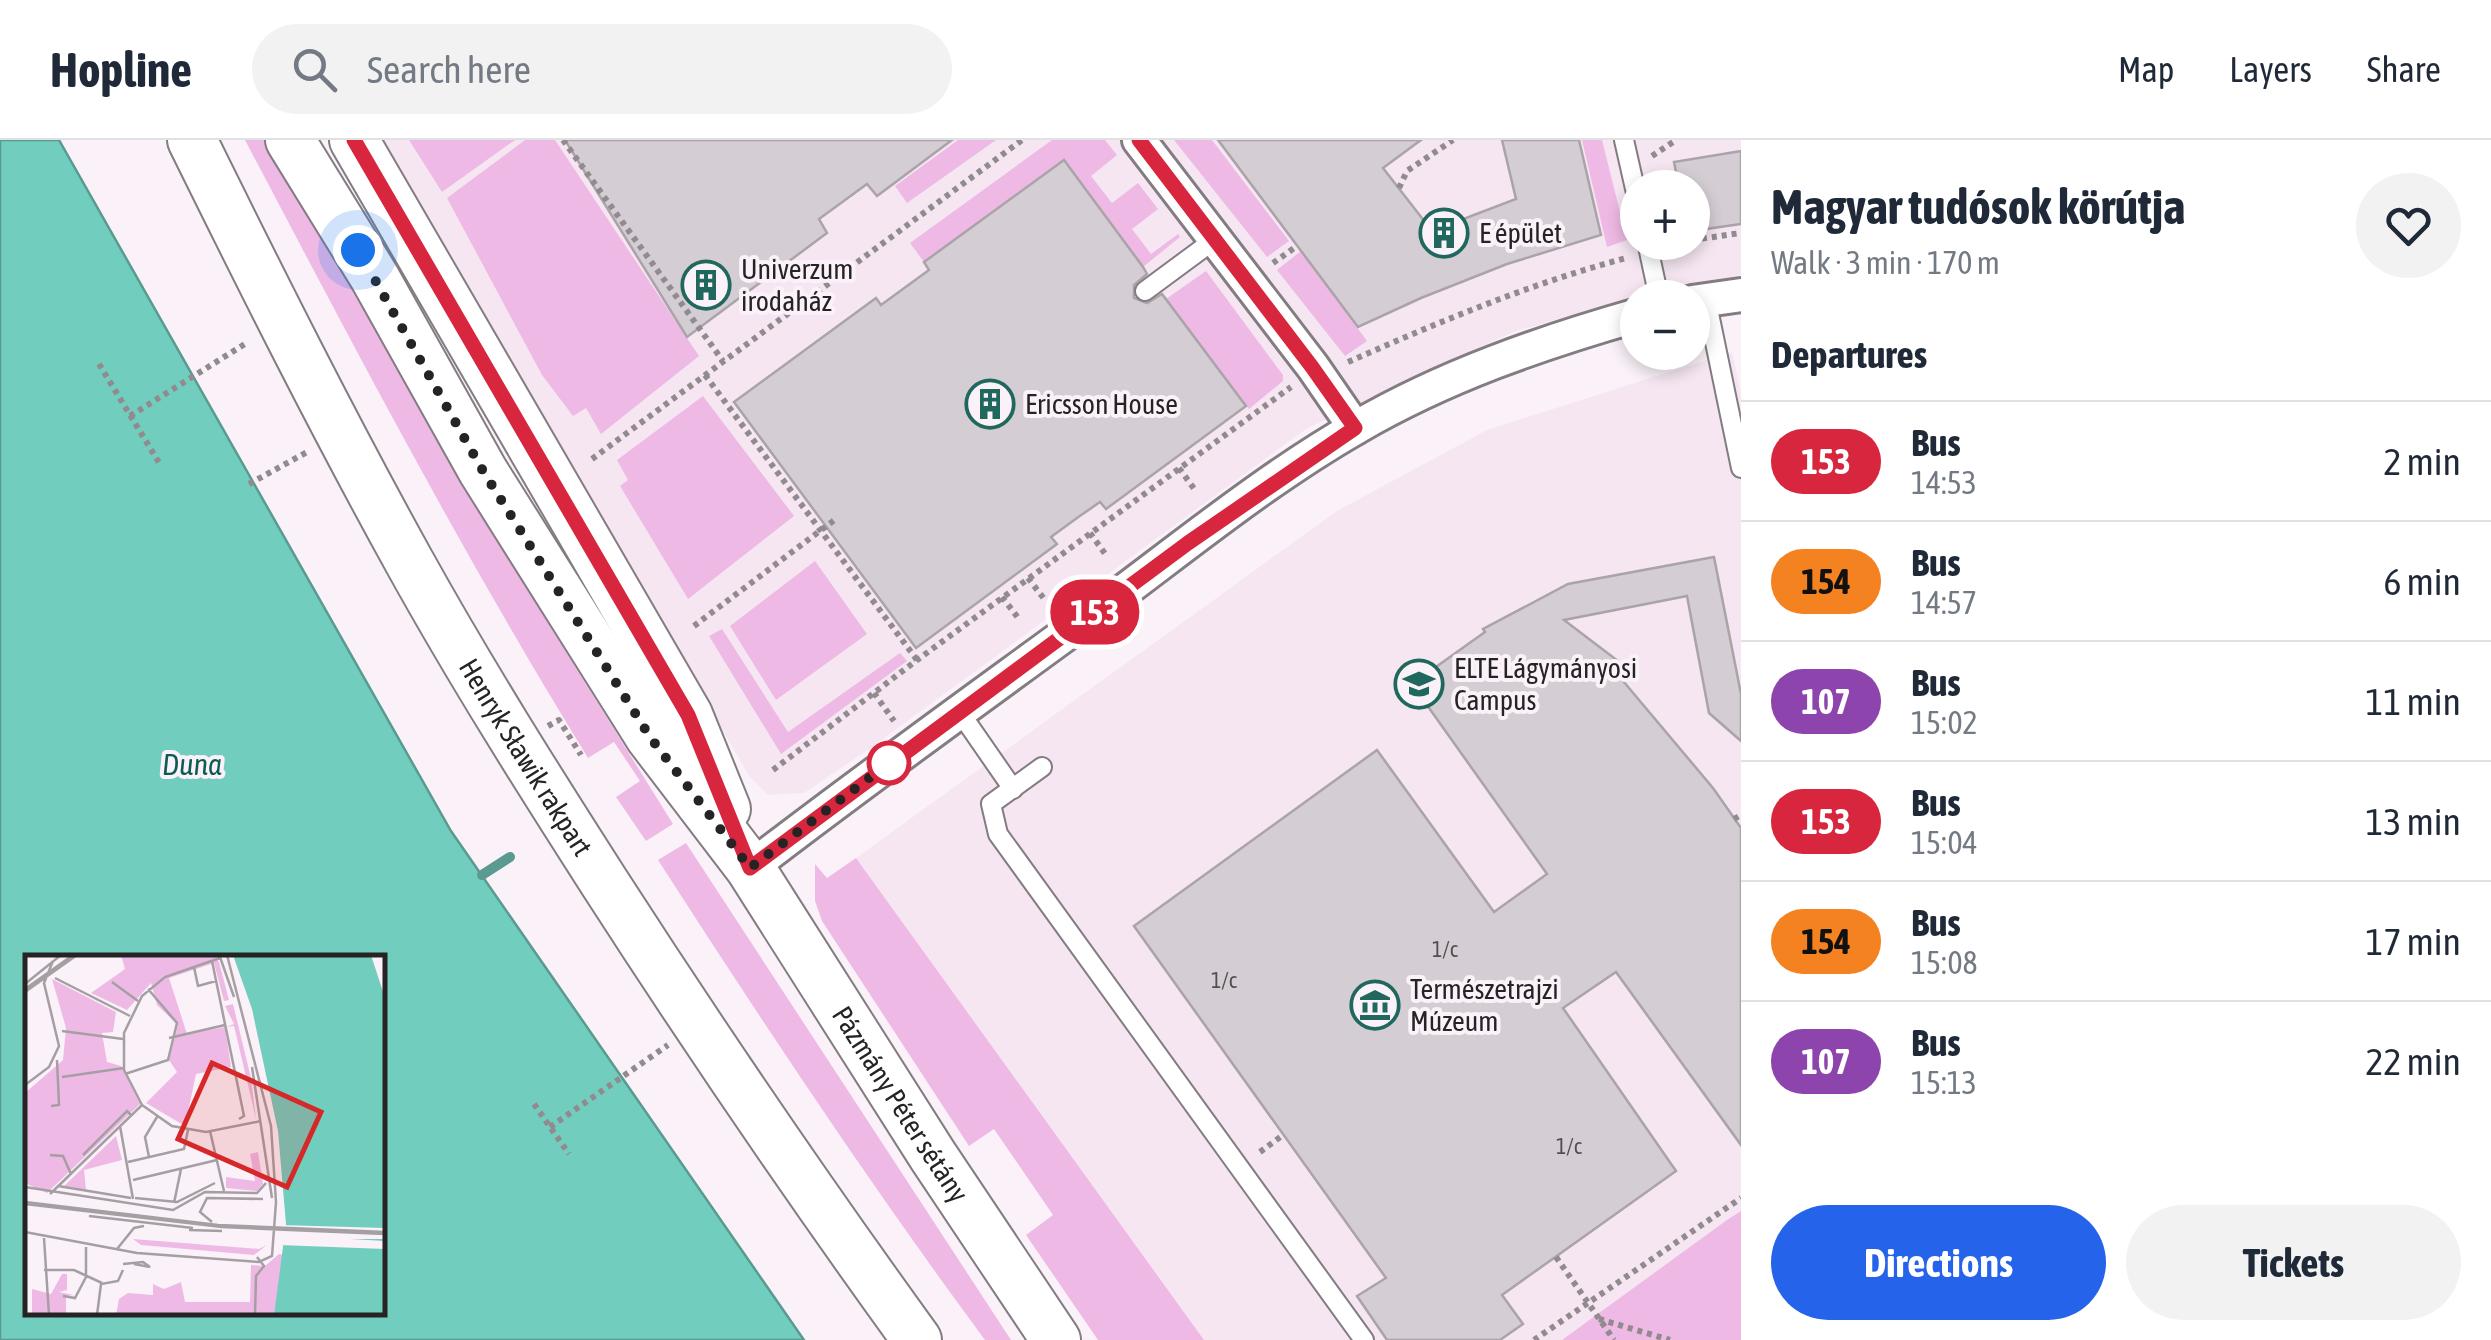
<!DOCTYPE html>
<meta charset="utf-8">
<style>
:root{--surface:#fff;--page:#f2f2f3;--text:#1f2937;--muted:#747a83;--line:#e0e1e3;--accent:#2563eb}
body{margin:0;font-family:"Asap Condensed",sans-serif;background:var(--page);color:var(--text);height:100vh;display:flex;flex-direction:column;font-size:38px;white-space:nowrap}
*{box-sizing:border-box;margin:0}
p{font-size:32px;color:var(--muted)}
.icon{flex:none;width:55px;height:55px;fill:none;stroke:currentColor;stroke-width:2;stroke-linecap:round;stroke-linejoin:round}
.map{position:relative;flex:1;overflow:hidden}
.panel{display:flex;flex-direction:column;background:var(--surface);width:750px}
.panel>*{flex:none}
.badge{padding:0 20px;border-radius:32px;font-size:35px;line-height:65px}
.fabs{position:absolute;left:1620px;top:30px;display:grid;gap:20px}
.fabs a{display:grid;place-items:center;width:90px;height:90px;border-radius:50%;background:var(--surface);box-shadow:0 5px 15px #0003;font-size:50px}
.you{position:absolute;width:50px;height:50px;margin:-25px;border:8px solid #fff;border-radius:50%;background:#1a73e8;box-shadow:0 0 0 15px #1a73e833}
.map>.badge{position:absolute;translate:-50% -50%;box-shadow:0 0 0 5px #fff}
h2{padding:0 30px;font-size:38px;line-height:90px}
.round{display:grid;place-items:center;flex:none;width:105px;height:105px;border-radius:52px;background:var(--page)}
.summary{display:flex;align-items:center;justify-content:space-between;height:170px;padding:0 30px}
h1{font-size:48px;font-weight:700;line-height:75px}
.action{display:flex;gap:20px;margin-top:auto;padding:20px 30px}
.action a{flex:1;height:115px;border-radius:60px;background:var(--accent);color:#fff;font-size:40px;font-weight:700;line-height:115px;text-align:center}
.action a+a{background:var(--page);color:var(--text)}
ul{padding:0;list-style:none}
li{display:flex;align-items:center;gap:30px;height:120px;padding:0 30px;border-top:2px solid var(--line)}
li div{flex:1}
li b{display:block;font-size:38px}
li em{font-style:normal}
li .badge{min-width:110px;font-weight:700;text-align:center}
header{display:flex;align-items:center;gap:60px;box-sizing:border-box;height:140px;padding:0 50px;background:var(--surface);border-bottom:2px solid var(--line)}
header strong{font-size:48px}
nav{display:flex;gap:55px;margin-inline-start:auto;font-size:35px}
.search{width:700px;height:90px;background:var(--page);display:flex;align-items:center;gap:25px;box-sizing:border-box;padding:0 35px;border-radius:55px;color:var(--muted);font-size:38px}
main{display:flex;flex:1;min-height:0}
.map>svg:first-child{display:block}
.built{fill:#f5e6f2;fill-rule:evenodd}
.green{fill:#eebae5}
.water{fill:#71cdbe;stroke:#5a9a90;stroke-width:2.5;fill-rule:evenodd}
.lines{fill:none;stroke-linecap:round;stroke-linejoin:round}
.stream{stroke:#5a9a90;stroke-width:10}
.building{fill:#d4cdd3;stroke:#aaa3a8;stroke-width:2.5}
.lane-casing{stroke:#837c82;stroke-width:22}
.street-casing{stroke:#837c82;stroke-width:38}
.secondary-casing{stroke:#837c82;stroke-width:52}
.path{stroke:#918b8f;stroke-width:6;stroke-dasharray:5 5;stroke-linecap:butt}
.lane{stroke:#fff;stroke-width:18}
.street{stroke:#fff;stroke-width:32}
.secondary{stroke:#fff;stroke-width:48}
.line-casing{stroke:#fff;stroke-width:22}
.line{stroke:#d7263d;stroke-width:15}
.walk{stroke:#262325;stroke-width:10;stroke-dasharray:0 18}
.stop-dot{fill:#fff;stroke:#d7263d;stroke-width:5}
.labels{text-anchor:middle;stroke-width:8;stroke-linejoin:round;paint-order:stroke}
.number-label{font-size:22px;fill:#524e50}
.poi-label{font-size:28px;fill:#262325;stroke:#faf2f8;text-anchor:start}
.street-label{font-size:28px;fill:#262325;stroke:#faf2f8}
.water-label{font-size:30px;font-style:italic;fill:#0b5c52;stroke:#faf2f8}
.inset-road{fill:none;stroke:#a59fa4;stroke-width:2.5}
.view{fill:#d62828;fill-opacity:0.15;stroke:#d62828;stroke-width:5}
.inset-edge{fill:none;stroke:#262325;stroke-width:5}
</style>
<header>
<strong>Hopline</strong>
<div class="search"><svg class="icon" aria-label="search" viewBox="0 0 24 24"><circle cx="10" cy="10" r="6"/><path d="M15 15l6 6"/></svg>Search here</div>
<nav><a>Map</a><a>Layers</a><a>Share</a></nav>
</header>
<main>
<div class="map">
<svg width="1741" height="1200" viewBox="0 0 1741 1200">
<rect width="100%" height="100%" fill="#faf2f8"/>
<!-- built -->
<g class="built">
<path d="M375 0H1741V135L1638 158 1513 192 1306 289 869 609 804 653 768 655 750 637ZM1638 48H1692V102H1638Z"/>
<path d="M1732 212 1741 253V1200H1204L856 718 1337 371 1487 290Z"/>
</g>
<!-- green -->
<g class="green">
<path d="M245 0H267L551 488 673 684 646 701 616 657 640 641 614 602 588 618C464 417 355 209 245 0Z"/>
<path d="M409 0H515L442 52Z"/>
<path d="M525 0H555L699 216 601 294 586 268 573 276 542 235 447 58Z"/>
<path d="M958 0H996L907 63 895 46Z"/>
<path d="M1052 0H1105L1117 15 1091 36 1112 63 1138 43 1158 69 1132 89 1151 114 1178 94 1180 97 1143 127 1064 20 924 122 910 103Z"/>
<path d="M1174 0H1212L1289 101 1267 117Z"/>
<path d="M1582 0H1602L1627 100 1607 107Z"/>
<path d="M1301 111 1367 201 1345 216 1277 130Z"/>
<path d="M1206 131 1283 235V241L1249 269 1166 159Z"/>
<path d="M703 256 794 376 688 459 620 346 628 340 617 320Z"/>
<path d="M815 421 867 494 776 560 730 486Z"/>
<path d="M722 489 788 592 900 513 907 521 781 614 709 496Z"/>
<path d="M686 703 1011 1200H985C870 1045 763 883 658 720Z"/>
<path d="M856 718 1204 1200H1098L1026 1095 1053 1075 994 989 969 1006 822 781 815 761V724L827 738Z"/>
<path d="M1741 1071V1200H1562L1727 1080Z"/>
</g>
<!-- water -->
<path class="water" d="M0 0H59L451 691 804 1200H0ZM28 818H382V1172H28Z"/>
<g class="lines">
<!-- stream -->
<path class="stream" d="M482 735 510 717"/>
</g>
<!-- building -->
<g class="building">
<path d="M565 0H952L877 56 867 44 819 79 827 93 687 197Z"/>
<path d="M1218 0H1421L1383 28 1432 91 1516 59 1502 0H1579L1601 95 1507 124 1421 158 1358 187Z"/>
<path d="M1741 11V84L1692 91V48H1679L1674 22Z"/>
<path d="M1064 20 1143 127 1147 134 1134 145V158L1147 163 1162 154 1246 266 1106 369 1100 362 1077 378 1051 397 1057 404 916 508 734 262 876 158 881 165 929 130 924 122Z"/>
<path d="M1714 417 1741 554V601L1709 573 1687 456 1564 480 1618 521 1613 529 1713 648 1741 688V1005L1616 832 1563 868 1676 1031 1502 1155 1523 1184 1500 1200H1387L1357 1156 1386 1138 1134 786 1377 610 1494 772 1547 734 1412 544 1485 492 1483 489 1568 444Z"/>
</g>
<g class="lines">
<!-- lane casing -->
<g class="lane-casing">
<g id="lane">
<path d="M1624 0 1638 62"/>
<path d="M1647 102 1659 158"/>
<path d="M1145 151 1214 100"/>
<path d="M1706 159 1741 328"/>
<path d="M959 571 1013 649"/>
<path d="M1042 627 991 664 998 694 1364 1200"/>
</g>
</g>
<!-- street casing -->
<g class="street-casing">
<g id="street">
<path d="M1139 0 1313 227 1355 288"/>
<path d="M1692 162 1741 155"/>
<path d="M750 728C860 643 973 562 1085 480 1174 415 1261 342 1357 287 1445 236 1540 203 1638 175"/>
</g>
</g>
<!-- secondary casing -->
<g class="secondary-casing">
<g id="secondary">
<path id="s1" d="M192 0C262 142 333 284 410 423 471 533 538 639 606 745 706 900 809 1051 917 1200"/>
<path id="s2" d="M290 0 375 138 483 331 650 597 750 728 933 1016 1056 1200"/>
<path d="M354 0 688 575 726 669"/>
</g>
</g>
<!-- path -->
<g class="path">
<path d="M563 0 723 221"/>
<path d="M1652 16 1676 0"/>
<path d="M1399 48 1407 31 1453 0"/>
<path d="M1692 100 1741 93"/>
<path d="M1273 123 1297 106"/>
<path d="M1348 222C1439 182 1529 144 1626 118"/>
<path d="M99 224 161 326"/>
<path d="M705 235 917 520"/>
<path d="M130 276 248 202"/>
<path d="M592 319 1022 0"/>
<path d="M1179 328 1195 350"/>
<path d="M249 344 307 312"/>
<path d="M1090 393 1106 415"/>
<path d="M1028 438 1045 460"/>
<path d="M1002 457 1019 479"/>
<path d="M694 486 837 378"/>
<path d="M874 553 894 581"/>
<path d="M548 586 559 580 581 615"/>
<path d="M773 630 917 520 1291 247"/>
<path d="M1734 679 1741 675"/>
<path d="M534 964 569 1014"/>
<path d="M550 987 668 905"/>
<path d="M1260 1012 1283 995"/>
<path d="M1556 1117 1614 1200"/>
<path d="M1599 1179 1670 1200"/>
<path d="M1534 1200 1741 1058"/>
</g>
<!-- lane -->
<use href="#lane" class="lane"/>
<!-- street -->
<use href="#street" class="street"/>
<!-- secondary -->
<use href="#secondary" class="secondary"/>
</g>
<g class="lines">
<!-- line casing -->
<g class="line-casing">
<path id="line" d="M354 0 688 575 750 728 1188 403 1355 288 1312 227 1139 0"/>
</g>
<!-- line -->
<use href="#line" class="line"/>
<!-- walk -->
<path class="walk" d="M358 110 483 331 650 597 750 728 889 623"/>
</g>
<!-- icons -->
<defs>
<g id="building-ring" transform="scale(2.5)"><circle r="9.5" fill="#faf2f8" stroke="#20685e" stroke-width="1.5"/><path d="M-4-6H4V6H1V3H-1V6H-4ZM-2.5-4.3h1.7v1.8h-1.7ZM.8-4.3h1.7v1.8H.8ZM-2.5-1h1.7V.8h-1.7ZM.8-1h1.7V.8H.8Z" fill="#20685e"/></g>
<g id="university-ring" transform="scale(2.5)"><circle r="9.5" fill="#faf2f8" stroke="#20685e" stroke-width="1.5"/><path d="M0-5L7-2L0 1L-7-2ZM-4 1L0 2.5L4 1V4Q0 6-4 4Z" fill="#20685e"/></g>
<g id="museum-ring" transform="scale(2.5)"><circle r="9.5" fill="#faf2f8" stroke="#20685e" stroke-width="1.5"/><path d="M0-6L6-3V-2H-6V-3ZM-5-1h2V3h-2ZM-1-1h2V3h-2ZM3-1h2V3H3ZM-6 4H6V6H-6Z" fill="#20685e"/></g>
</defs>
<g fill-rule="evenodd">
<use href="#building-ring" x="1444" y="93"/>
<use href="#building-ring" x="706" y="145"/>
<use href="#building-ring" x="990" y="264"/>
<use href="#university-ring" x="1419" y="544"/>
<use href="#museum-ring" x="1375" y="865"/>
</g>
<!-- markers -->
<circle class="stop-dot" cx="889" cy="623" r="20"/>
<g class="labels">
<!-- number labels -->
<g class="number-label">
<text x="1445" y="817">1/c</text>
<text x="1224" y="848">1/c</text>
<text x="1569" y="1014">1/c</text>
</g>
<!-- poi labels -->
<g class="poi-label">
<text x="1479" y="103">E épület</text>
<text x="741" y="139">Univerzum<tspan x="741" dy="32">irodaház</tspan></text>
<text x="1025" y="274">Ericsson House</text>
<text x="1454" y="538">ELTE Lágymányosi<tspan x="1454" dy="32">Campus</tspan></text>
<text x="1410" y="859">Természetrajzi<tspan x="1410" dy="32">Múzeum</tspan></text>
</g>
<!-- street labels -->
<g class="street-label">
<text dy="10" stroke="none"><textPath href="#s1" startOffset="702">Henryk Sławik rakpart</textPath></text>
<text dy="10" stroke="none"><textPath href="#s2" startOffset="1142">Pázmány Péter sétány</textPath></text>
</g>
<!-- water labels -->
<g class="water-label">
<text x="192" y="635">Duna</text>
</g>
</g>
<!-- overview -->
<g transform="translate(25 815)">
<rect width="360" height="360" fill="#faf2f8"/>
<path d="M96 0H190L194 7 204 45 199 46 189 8 144 23 162 79 200 72 206 112 171 119 160 171 121 148 152 117 144 105 153 70 132 50 126 28 102 55 66 38 100 14ZM27 24 91 57 88 77 77 78 82 107 96 111 115 149 22 238 0 228V138L38 105 41 73ZM208 49 226 123 231 164 209 71 201 72 209 69 200 51ZM91 181 97 205 59 215 61 235 38 232ZM233 197 238 229 232 236 201 233V222L230 226 225 199ZM108 284 234 294 242 290 229 300 116 290ZM254 299 259 300 249 360H91L94 344 103 338 128 340V329L139 334 156 327 160 347H225L226 310 240 311ZM37 319H42V335L34 337 49 340 41 341V360H7V334L26 339Z" fill="#eebae5"/>
<path d="M208 0H346L360 43V360H249L261 269 253 176 227 54Z" fill="#71cdbe"/>
<path d="M255 270 360 273V284H325L360 286V294L254 290Z" fill="#faf2f8"/>
<path class="inset-road" d="M195 2 209 42M195 3 140 22 117 41 99 78V115L117 150 147 171 181 177 236 166M187 6 219 161 214 164M169 12 173 31 191 26M30 23 105 61M87 27 113 46M0 29 36 0M0 34 48 0M0 37 52 0M37 76 98 84M144 83 200 70M227 112 247 243M100 119 143 105 152 68 123 34M37 122 99 113M0 130 24 112 34 91 19 28 28 6M26 151 34 150 32 105M95 171 108 244M185 176 199 236M25 200 38 201 46 219M58 200 102 156 106 160M124 202 120 182 132 162M103 207 159 194 163 175M108 225 192 205M33 231 106 243M0 232 148 255 180 237 232 238 241 228M25 239 117 150M110 243 152 247 190 228M0 247 193 270 360 277M149 248 156 214M0 249 197 272 360 279M64 261 168 273M187 267 175 257 182 243 238 244M164 275 197 276M0 277 112 298 234 307 247 301 251 247 246 171 202 0M19 283 24 360M92 294 109 273 119 271M98 309 118 307 125 312 109 309M19 315H49L77 328M38 341 50 343 61 322V292M72 360 76 329 93 326 98 315M230 360 231 321 239 311 232 302"/>
<path class="view" d="M187 108 296 157 262 232 153 184Z"/>
<rect width="360" height="360" class="inset-edge"/>
</g>
</svg>
<div class="fabs">
<a>+</a>
<a>−</a>
</div>
<div class="you" style="left:358px;top:110px"></div>
<b class="badge" style="left:1095px;top:472px;background:#d7263d;color:#fff">153</b>
</div>
<section class="panel">
<div class="summary"><div><h1>Magyar tudósok körútja</h1><p>Walk · 3 min · 170 m</p></div><a class="round"><svg class="icon" aria-label="heart" viewBox="0 0 24 24"><path d="M12 20l-8-8c-3-5 5-10 8-4 3-6 11-1 8 4z"/></svg></a></div>
<h2>Departures</h2>
<ul>
<li><span class="badge" style="background:#d7263d;color:#fff">153</span><div><b>Bus</b><p>14:53</p></div><em>2 min</em></li>
<li><span class="badge" style="background:#f58220;color:#111">154</span><div><b>Bus</b><p>14:57</p></div><em>6 min</em></li>
<li><span class="badge" style="background:#8e44ad;color:#fff">107</span><div><b>Bus</b><p>15:02</p></div><em>11 min</em></li>
<li><span class="badge" style="background:#d7263d;color:#fff">153</span><div><b>Bus</b><p>15:04</p></div><em>13 min</em></li>
<li><span class="badge" style="background:#f58220;color:#111">154</span><div><b>Bus</b><p>15:08</p></div><em>17 min</em></li>
<li><span class="badge" style="background:#8e44ad;color:#fff">107</span><div><b>Bus</b><p>15:13</p></div><em>22 min</em></li>
</ul>
<div class="action"><a>Directions</a><a>Tickets</a></div>
</section>
</main>
